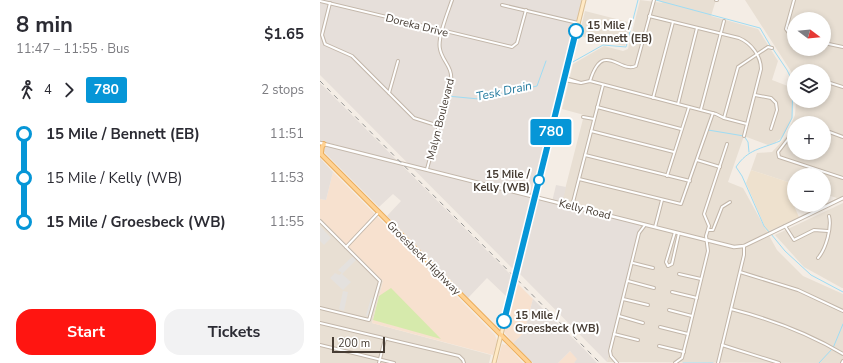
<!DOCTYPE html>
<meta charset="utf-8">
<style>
:root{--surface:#fff;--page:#f2f2f3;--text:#2b2b33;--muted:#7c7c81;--accent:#ff1511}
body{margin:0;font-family:"Nunito Sans",sans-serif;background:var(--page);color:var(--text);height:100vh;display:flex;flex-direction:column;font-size:15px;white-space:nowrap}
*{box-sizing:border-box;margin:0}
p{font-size:13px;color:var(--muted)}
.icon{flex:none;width:22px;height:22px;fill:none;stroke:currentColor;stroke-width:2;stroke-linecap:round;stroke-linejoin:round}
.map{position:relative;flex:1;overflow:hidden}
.details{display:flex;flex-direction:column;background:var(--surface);width:320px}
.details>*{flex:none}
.badge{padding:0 8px;border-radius:3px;font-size:14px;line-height:26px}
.needle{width:26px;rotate:106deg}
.tools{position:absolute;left:467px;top:12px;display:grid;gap:8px}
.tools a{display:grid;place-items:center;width:44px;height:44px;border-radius:50%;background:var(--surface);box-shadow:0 2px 6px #0003;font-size:20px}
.scale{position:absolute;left:12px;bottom:10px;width:53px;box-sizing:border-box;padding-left:4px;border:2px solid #473d34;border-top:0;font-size:11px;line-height:14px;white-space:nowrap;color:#473d34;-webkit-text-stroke:3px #fff;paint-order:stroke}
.map>.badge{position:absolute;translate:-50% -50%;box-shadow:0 0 0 2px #fff}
.legs{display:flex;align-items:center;gap:6px;height:44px;padding:0 16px;font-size:13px}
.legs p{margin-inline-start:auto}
.headline{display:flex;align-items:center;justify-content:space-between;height:68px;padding:0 16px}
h1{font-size:22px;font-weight:700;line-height:30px}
.action{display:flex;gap:8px;margin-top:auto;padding:8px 16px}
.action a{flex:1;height:46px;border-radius:16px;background:var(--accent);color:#fff;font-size:16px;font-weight:700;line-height:46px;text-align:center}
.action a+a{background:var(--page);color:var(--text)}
ul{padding:0 16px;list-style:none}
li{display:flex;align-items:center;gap:14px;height:44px;font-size:15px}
li i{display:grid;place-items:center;width:6px;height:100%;margin:0 5px;background:currentColor}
li i::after{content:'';width:10px;height:10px;margin:-5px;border:3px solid;border-radius:50%;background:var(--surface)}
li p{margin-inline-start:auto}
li:first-child i{background:linear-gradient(#0000 50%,currentColor 0)}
li:last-child i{background:linear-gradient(currentColor 50%,#0000 0)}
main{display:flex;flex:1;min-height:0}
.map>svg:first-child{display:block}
.residential{fill:#e8dfd3;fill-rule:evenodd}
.commercial{fill:#f7e1cf}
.industrial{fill:#e6dfda}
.education{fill:#eee1ce}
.green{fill:#d6eaac}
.parking{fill:#e4e1de}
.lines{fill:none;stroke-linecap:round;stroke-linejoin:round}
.stream{stroke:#9edcf4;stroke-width:1}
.minor-casing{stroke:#c3b7aa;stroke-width:4}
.tertiary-casing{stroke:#c3b7aa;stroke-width:4.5}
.secondary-casing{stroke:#dabe95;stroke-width:5}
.primary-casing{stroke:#eaad5d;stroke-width:5.5}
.minor{stroke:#fff;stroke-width:2}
.tertiary{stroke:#fff;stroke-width:2.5}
.secondary{stroke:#ffe9c4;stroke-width:3}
.primary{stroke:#ffd293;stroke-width:3.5}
.rail{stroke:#969696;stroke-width:1;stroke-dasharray:5 5;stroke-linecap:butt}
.line-1-casing{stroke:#fff;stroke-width:9}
.line-1{stroke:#0696d7;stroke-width:6}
.stop-1-dot{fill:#fff;stroke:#0696d7;stroke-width:2}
.labels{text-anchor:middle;stroke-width:4;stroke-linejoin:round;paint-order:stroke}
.street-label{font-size:11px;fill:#473d34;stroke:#fff}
.stop-label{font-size:11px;font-weight:bold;fill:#473d34;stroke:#fff;text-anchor:start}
.water-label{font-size:12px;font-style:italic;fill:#257b9f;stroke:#fff}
</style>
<main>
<section class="details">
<div class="headline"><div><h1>8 min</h1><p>11:47 – 11:55 · Bus</p></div><b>$1.65</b></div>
<div class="legs"><svg class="icon" aria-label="walk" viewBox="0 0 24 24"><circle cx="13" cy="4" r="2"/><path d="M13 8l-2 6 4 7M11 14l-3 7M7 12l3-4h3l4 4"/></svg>4<svg class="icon" aria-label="forward" viewBox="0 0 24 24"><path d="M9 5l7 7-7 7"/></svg><b class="badge" style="background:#0696d7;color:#fff">780</b><p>2 stops</p></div>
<ul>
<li><i style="color:#0696d7"></i><b>15 Mile / Bennett (EB)</b><p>11:51</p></li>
<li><i style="color:#0696d7"></i><span>15 Mile / Kelly (WB)</span><p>11:53</p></li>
<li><i style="color:#0696d7"></i><b>15 Mile / Groesbeck (WB)</b><p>11:55</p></li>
</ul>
<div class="action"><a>Start</a><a>Tickets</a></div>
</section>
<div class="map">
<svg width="523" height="363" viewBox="0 0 523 363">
<rect width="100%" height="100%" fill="#f4ede5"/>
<!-- residential -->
<g class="residential">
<path d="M320 0 343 3 337 0H396L391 16 438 29 458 61 452 80 473 88 472 118 463 137 454 143 448 145 424 136 408 182 423 188 457 250 483 276 523 294V363L287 362 320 225 241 205 264 115 242 109 253 64 284 46 303 51 308 49Z"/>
<path d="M425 0H523V196L517 198 504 194V175H474V184L431 170 437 153 452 152 466 137 475 115 476 101H504V71H474V76ZM474 19H504V49H474ZM474 123H504V153H474Z"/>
<path d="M265 11 312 23 305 46 259 36Z"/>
<path d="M523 203V288H522L484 267 455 235Z"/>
<path d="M0 217 63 281 52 323 171 355 169 363H0Z"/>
</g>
<!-- commercial -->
<g class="commercial">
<path d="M13 172 175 335 177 341 173 355 52 323 63 281 0 218V199L6 200Z"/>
<path d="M196 282 213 299 204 333 193 343 184 332Z"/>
<path d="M182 344 187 345 203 363H177Z"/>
<path d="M250 351 258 359 254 363H238Z"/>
</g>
<!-- industrial -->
<g class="industrial">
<path d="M0 0H262L195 271 0 75Z"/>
<path d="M0 83 193 277 187 297 167 278 148 298 67 216 81 201 73 194 59 207 4 152 2 149 4 146 20 149 21 146 0 141Z"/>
<path d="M0 158 13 172 6 200 0 199Z"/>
<path d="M236 185 246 187 242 205 320 225 287 362 199 273 217 201 220 200 232 202Z"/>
<path d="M213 299 265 350 277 363H254L257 359 250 351 238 363H213L193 343 204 333Z"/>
</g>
<!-- education -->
<path class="education" d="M431 170 474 184V196L470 197 479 217 447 232 426 183Z"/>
<!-- green -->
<path class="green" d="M71 288 121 339 53 320 59 296Z"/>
<!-- parking -->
<g class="parking">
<path d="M0 226 11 238 4 245 0 241Z"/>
<path d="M33 256 36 260 22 274 31 282 23 290 10 278 15 273 19 275 22 273 18 270Z"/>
<path d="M58 282 59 283 50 318 46 315 51 298 53 299Z"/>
<path d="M23 291 28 292 24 311 19 309Z"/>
</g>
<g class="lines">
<!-- stream -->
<g class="stream">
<path d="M336 0 440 28 451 47"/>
<path d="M251 63 283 45 306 47 318 0"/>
<path d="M127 96 159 99 217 86 226 61"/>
<path d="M388 130 424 136 428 142 429 152"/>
<path d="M449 232 444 226 422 176 416 167C428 149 441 149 460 141L472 118 473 82 467 70 453 49"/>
<path d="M451 234 465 251 491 275 523 292"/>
<path d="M363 363H393"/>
<path d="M499 363 513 348 523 324"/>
</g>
<!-- minor casing -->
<g class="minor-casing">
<g id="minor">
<path d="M396 0H397"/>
<path d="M474 0 466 29 469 33 474 35"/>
<path d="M0 1 192 47 197 43 206 10"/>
<path d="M10 3 2 35 5 44 32 56 94 118 119 126"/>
<path d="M182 5 258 23"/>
<path d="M329 16 419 38C431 43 441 56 441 69L424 136"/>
<path d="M504 43 523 47"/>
<path d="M244 80 261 83 245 78"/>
<path d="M270 81C283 39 300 74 316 66L334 0"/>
<path d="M504 81 523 87"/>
<path d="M261 83 270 81 396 114 404 118 427 124"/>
<path d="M69 93 78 61"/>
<path d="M435 95 451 98 456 103 457 110 451 129"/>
<path d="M333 98 353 22"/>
<path d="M358 104 377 28"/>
<path d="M277 107 361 129"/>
<path d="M381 109 404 21"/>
<path d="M263 117 274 119"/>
<path d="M404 118 418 67 448 47 452 48"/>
<path d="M474 126 468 139 458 152 459 157 523 178"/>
<path d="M504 130 523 137"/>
<path d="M271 131 354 152"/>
<path d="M265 155 370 181"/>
<path d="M377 160 400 167"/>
<path d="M107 169 131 81C133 67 122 61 120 49 117 38 128 12 132 0"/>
<path d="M347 176 369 107"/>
<path d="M259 179 361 204 393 113"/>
<path d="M252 206 283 85"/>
<path d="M0 221 60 281 49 320 0 308"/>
<path d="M465 226 474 240 494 230 508 231"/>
<path d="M335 227 342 200"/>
<path d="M389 230H393L402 207 410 202"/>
<path d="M355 232 346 262 348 266 352 264 359 233"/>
<path d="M26 247 59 212"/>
<path d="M498 258C506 249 512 227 509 216"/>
<path d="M313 263 333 268"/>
<path d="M420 272 478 290 523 311"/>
<path d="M359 274 381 279"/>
<path d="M308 281 334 288"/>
<path d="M352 292 377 298"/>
<path d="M303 299 328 305"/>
<path d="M411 309C450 319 488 333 523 354"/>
<path d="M349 310 372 316"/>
<path d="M299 316 323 323"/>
<path d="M0 323 139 356 143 360 144 363"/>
<path d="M340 327 368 334"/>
<path d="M294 334 318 340"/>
<path d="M0 345 74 363"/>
<path d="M402 345 459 363"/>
<path d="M339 346 364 352"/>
<path d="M59 363 65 339"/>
<path d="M297 363 291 356 290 351 319 233 325 225"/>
<path d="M355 363 362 358 368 334 388 251 386 236 389 226 384 214 407 144"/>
<path d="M398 363 424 255V246"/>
<path d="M522 363 523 361"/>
</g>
</g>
<!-- tertiary casing -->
<g class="tertiary-casing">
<path id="tertiary" d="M0 143 414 247 424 246 523 198"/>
</g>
<!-- secondary casing -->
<g class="secondary-casing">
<path id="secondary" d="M174 363 264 0"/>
</g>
<!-- primary casing -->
<g class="primary-casing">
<g id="primary">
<path d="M0 153 209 363"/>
<path d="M1 154 2 147 4 144"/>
</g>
</g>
<!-- minor -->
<use href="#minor" class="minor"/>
<!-- tertiary -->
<use href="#tertiary" class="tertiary"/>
<!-- secondary -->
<use href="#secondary" class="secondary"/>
<!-- primary -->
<use href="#primary" class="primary"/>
<!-- rail -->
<path class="rail" d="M0 81 280 363"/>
</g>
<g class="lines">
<!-- line-1 casing -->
<g class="line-1-casing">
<path id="line-1" d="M184 321 256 31"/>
</g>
<!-- line-1 -->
<use href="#line-1" class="line-1"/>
</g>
<!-- markers -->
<g class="stop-1-dot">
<circle cx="256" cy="31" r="7"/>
<circle cx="219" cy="180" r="5"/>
<circle cx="184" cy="321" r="7"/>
</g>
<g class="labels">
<!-- street labels -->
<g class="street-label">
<text transform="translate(97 25) rotate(14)" y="4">Doreka Drive</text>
<text transform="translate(120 119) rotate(-76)" y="4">Malyn Boulevard</text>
<text transform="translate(265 209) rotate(14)" y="4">Kelly Road</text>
<text transform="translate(104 258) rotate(45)" y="4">Groesbeck Highway</text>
</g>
<!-- stop labels -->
<g class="stop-label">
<text x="267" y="29">15 Mile /<tspan x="267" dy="13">Bennett (EB)</tspan></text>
<text x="210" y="178" text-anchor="end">15 Mile /<tspan x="210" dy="13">Kelly (WB)</tspan></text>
<text x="195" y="319">15 Mile /<tspan x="195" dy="13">Groesbeck (WB)</tspan></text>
</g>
<!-- water labels -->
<g class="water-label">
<text transform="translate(184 91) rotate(-12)" y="4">Tesk Drain</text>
</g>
</g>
</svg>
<div class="tools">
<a><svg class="needle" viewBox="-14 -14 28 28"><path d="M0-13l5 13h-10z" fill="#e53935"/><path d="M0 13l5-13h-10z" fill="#7c7c81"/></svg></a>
<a><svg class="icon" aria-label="layers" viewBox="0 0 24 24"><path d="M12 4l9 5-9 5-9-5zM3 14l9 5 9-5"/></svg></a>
<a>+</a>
<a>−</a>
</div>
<div class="scale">200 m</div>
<b class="badge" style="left:231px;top:132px;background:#0696d7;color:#fff">780</b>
</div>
</main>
